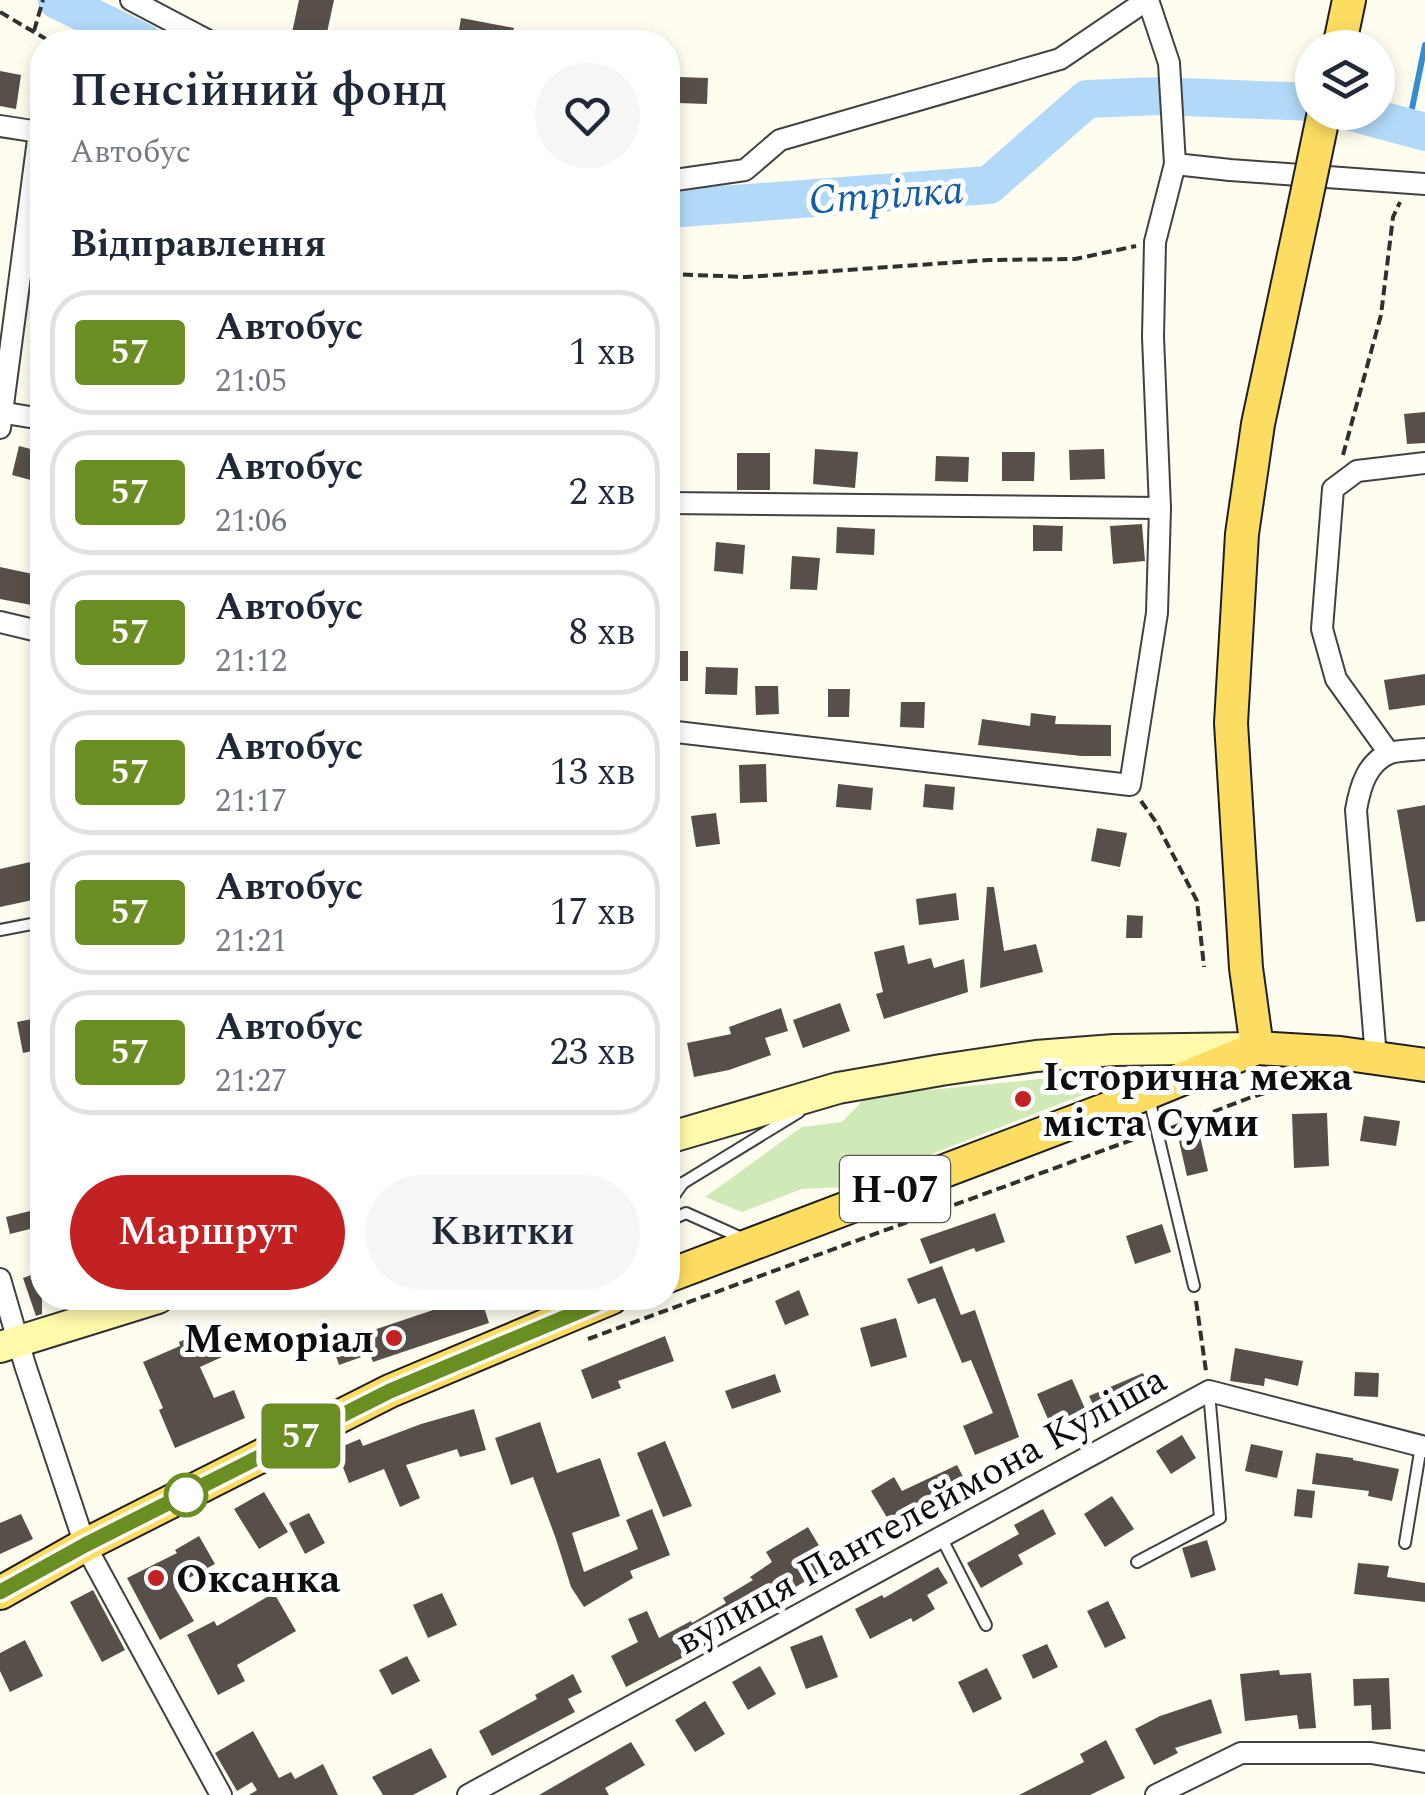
<!DOCTYPE html>
<html lang="uk">
<meta charset="utf-8">
<style>
:root{--surface:#fff;--page:#f6f6f7;--text:#1f2937;--muted:#747a83;--line:#e0e1e3;--accent:#c22222}
body{margin:0;font-family:Spectral,serif;background:var(--page);color:var(--text);height:100vh;display:flex;flex-direction:column;font-size:38px;white-space:nowrap}
*{box-sizing:border-box;margin:0}
p{font-size:32px;color:var(--muted)}
.icon{flex:none;width:55px;height:55px;fill:none;stroke:currentColor;stroke-width:2;stroke-linecap:round;stroke-linejoin:round}
.map{position:relative;flex:1;overflow:hidden}
.drawer{position:absolute;left:30px;top:30px;width:650px;height:1280px;display:flex;flex-direction:column;background:var(--surface);border-radius:40px;box-shadow:0 5px 15px #0003}
.drawer>*{flex:none}
.badge{padding:0 20px;border-radius:8px;font-size:35px;line-height:65px}
.fabs{position:absolute;left:1295px;top:30px;display:grid;gap:20px}
.fabs a{display:grid;place-items:center;width:100px;height:100px;border-radius:50%;background:var(--surface);box-shadow:0 5px 15px #0003;font-size:50px}
.map>.badge{position:absolute;translate:-50% -50%;box-shadow:0 0 0 5px #fff}
h2{padding:0 40px;font-size:38px;line-height:90px}
.round{display:grid;place-items:center;flex:none;width:105px;height:105px;border-radius:52px;background:var(--page)}
.headline{display:flex;align-items:center;justify-content:space-between;height:170px;padding:0 40px}
h1{font-size:48px;font-weight:600;line-height:75px}
.action{display:flex;gap:20px;margin-top:auto;padding:20px 40px}
.action a{flex:1;height:115px;border-radius:60px;background:var(--accent);color:#fff;font-size:40px;font-weight:600;line-height:115px;text-align:center}
.action a+a{background:var(--page);color:var(--text)}
ul{padding:0;list-style:none}
li{display:flex;align-items:center;gap:30px;height:125px;margin:0 20px 15px;padding:0 20px;border:5px solid var(--line);border-radius:40px}
li div{flex:1}
li b{display:block;font-size:38px}
li em{font-style:normal}
li .badge{min-width:110px;font-weight:700;text-align:center}
.map>svg:first-child{display:block}
.green{fill:#cfeab7}
.lines{fill:none;stroke-linecap:round;stroke-linejoin:round}
.stream{stroke:#378cd1;stroke-width:6}
.river{stroke:#b2daf8;stroke-width:38}
.building{fill:#574f4a}
.service-casing{stroke:#414141;stroke-width:14}
.minor-casing{stroke:#414141;stroke-width:24}
.secondary-casing{stroke:#303030;stroke-width:34}
.primary-casing{stroke:#1f1f1f;stroke-width:36}
.path{stroke:#303030;stroke-width:4;stroke-dasharray:10 5;stroke-linecap:butt}
.service{stroke:#fff;stroke-width:10}
.minor{stroke:#fff;stroke-width:20}
.secondary{stroke:#fff9aa;stroke-width:30}
.primary{stroke:#fcdd62;stroke-width:32}
.primary-bridge-casing{stroke:#1f1f1f;stroke-width:36;stroke-linecap:butt}
.primary-bridge{stroke:#fcdd62;stroke-width:32}
.line-casing{stroke:#fff;stroke-width:22}
.line{stroke:#6b8e23;stroke-width:15}
.poi-dot{fill:#c22222;stroke:#fff;stroke-width:4}
.stop-dot{fill:#fff;stroke:#6b8e23;stroke-width:5}
.labels{text-anchor:middle;stroke-width:10;stroke-linejoin:round;paint-order:stroke}
.shield{fill:#fff;stroke:#565656;stroke-width:2.5}
.shield-label{font-size:38px;font-weight:bold;fill:#0e0e0e}
.poi-label{font-size:40px;font-weight:bold;fill:#0e0e0e;stroke:#fff;text-anchor:start}
.street-label{font-size:40px;fill:#0e0e0e;stroke:#fff}
.water-label{font-size:42px;font-style:italic;fill:#135ea3;stroke:#fff}
</style>
<div class="map">
<svg width="1425" height="1795" viewBox="0 0 1425 1795">
<rect width="100%" height="100%" fill="#fffdef"/>
<!-- green -->
<path class="green" d="M1081 1075 1108 1085 847 1187 802 1189 742 1212 705 1197 802 1127 842 1122 867 1096Z"/>
<g class="lines">
<!-- stream -->
<path class="stream" d="M1408 128 1425 45"/>
<!-- river -->
<g class="river">
<path d="M57 0 143 42"/>
<path d="M1351 112 1425 132"/>
<path d="M668 209 989 185 1087 99 1159 96 1312 102"/>
</g>
</g>
<!-- building -->
<g class="building">
<path d="M299 0H334L325 42H290Z"/>
<path d="M461 18 514 28 511 42H457Z"/>
<path d="M0 71 21 75 16 109 0 106Z"/>
<path d="M679 77 708 78 707 104 678 103Z"/>
<path d="M1425 412V443L1407 444 1404 414Z"/>
<path d="M19 446 42 452V483L12 475Z"/>
<path d="M815 449 858 452 855 488 813 484Z"/>
<path d="M1104 449 1105 479 1070 480 1069 450Z"/>
<path d="M1002 452H1035L1034 481H1002Z"/>
<rect x="737" y="453" width="33" height="37"/>
<path d="M936 456 969 457 968 482 935 481Z"/>
<path d="M1142 524 1145 561 1113 564 1110 526Z"/>
<path d="M1033 525 1063 526 1062 551H1033Z"/>
<path d="M837 527 875 529 874 555 836 553Z"/>
<path d="M716 542 745 545 743 574 714 571Z"/>
<path d="M792 556 820 558 817 590 790 589Z"/>
<path d="M0 567 42 576V607L0 599Z"/>
<rect x="668" y="651" width="20" height="30"/>
<path d="M706 667 738 668 737 695 705 694Z"/>
<path d="M1425 674V705L1389 710 1384 680Z"/>
<path d="M755 686H778L779 714 756 715Z"/>
<path d="M828 689H850L849 717H828Z"/>
<path d="M901 702H925L924 728 900 727Z"/>
<path d="M1031 713 1056 716 1055 724 1111 725V756H1082L978 745 982 719 1030 726Z"/>
<path d="M766 764 767 802 740 803 739 765Z"/>
<path d="M838 784 873 788 871 810 836 807Z"/>
<path d="M925 784 955 787 953 810 923 807Z"/>
<path d="M1425 805V921L1416 922 1397 810Z"/>
<path d="M716 813 720 844 696 847 691 816Z"/>
<path d="M1097 828 1127 833 1120 867 1091 861Z"/>
<path d="M39 860 42 876V898L0 907V869Z"/>
<path d="M987 887H994L1004 951 1036 944 1043 972 980 988Z"/>
<path d="M956 893 959 920 919 925 916 899Z"/>
<path d="M1127 915 1143 916 1142 938H1126Z"/>
<path d="M904 945 908 964 931 958 934 968 964 959 968 992 884 1019 876 994 883 992 874 952Z"/>
<path d="M840 1003 850 1031 803 1048 793 1020Z"/>
<path d="M781 1008 788 1031 765 1038 771 1055 729 1070 694 1077 687 1043 731 1034 729 1027Z"/>
<path d="M42 1017V1049L23 1053 17 1022Z"/>
<path d="M1327 1113 1329 1166 1294 1168 1292 1114Z"/>
<path d="M1364 1116 1400 1121 1396 1146 1360 1141Z"/>
<path d="M1200 1136 1208 1171 1187 1176 1179 1141Z"/>
<path d="M42 1208V1226L10 1234 6 1217Z"/>
<path d="M995 1213 1005 1242 976 1252 974 1248 930 1264 920 1239Z"/>
<path d="M1162 1224 1171 1252 1135 1264 1126 1236Z"/>
<path d="M942 1266 961 1315 975 1310 1019 1437 975 1455 963 1426 993 1413 971 1360 962 1363 935 1298 918 1304 907 1279Z"/>
<path d="M42 1271V1314L36 1316 23 1278Z"/>
<path d="M799 1290 809 1315 785 1325 775 1301Z"/>
<path d="M449 1298H481L489 1323 373 1362 370 1354 339 1365 332 1344 451 1304Z"/>
<path d="M896 1318 907 1357 871 1367 860 1328Z"/>
<path d="M209 1329 222 1357 200 1367 214 1398 234 1390 245 1418 175 1448 159 1410 163 1408 143 1362 180 1346 179 1342Z"/>
<path d="M665 1336 674 1361 618 1381 621 1388 592 1399 581 1370Z"/>
<path d="M1235 1348 1303 1361 1298 1386 1265 1378 1264 1386 1230 1381Z"/>
<path d="M1355 1372 1379 1373 1378 1397 1354 1396Z"/>
<path d="M1143 1373 1153 1396 1101 1421 1089 1396Z"/>
<path d="M775 1374 781 1392 732 1409 725 1391Z"/>
<path d="M1072 1379 1086 1411 1051 1426 1037 1394Z"/>
<path d="M474 1409 486 1450 460 1457 457 1449 406 1465 420 1498 400 1507 384 1469 349 1483 336 1449 360 1439 363 1446 421 1424Z"/>
<path d="M540 1422 557 1473 600 1458 620 1516 572 1533 584 1572 638 1549 626 1520 652 1509 670 1555 630 1571 633 1578 584 1607 571 1587 556 1539 533 1477 511 1485 495 1438Z"/>
<path d="M1182 1435 1196 1458 1171 1474 1156 1451Z"/>
<path d="M665 1441 692 1506 663 1517 637 1453Z"/>
<path d="M1251 1444 1283 1451 1277 1478 1245 1471Z"/>
<path d="M1316 1453 1353 1458V1460L1399 1469 1392 1501 1368 1496 1369 1491 1312 1484Z"/>
<path d="M957 1465 973 1496 957 1504 953 1497 924 1513 923 1511 894 1529 871 1491 894 1477 902 1491Z"/>
<path d="M1297 1489 1315 1491 1312 1518 1294 1516Z"/>
<path d="M264 1492 288 1532 259 1549 234 1509Z"/>
<path d="M1112 1496 1134 1529 1105 1547 1084 1514Z"/>
<path d="M1043 1509 1056 1534 1018 1555 1023 1564 981 1588 967 1563 1019 1534 1014 1525Z"/>
<path d="M309 1513 325 1543 305 1554 289 1523Z"/>
<path d="M21 1514 33 1539 0 1554V1523Z"/>
<path d="M808 1527 831 1566 782 1595 785 1600 771 1609 770 1606 705 1646 626 1687 611 1656 638 1642 628 1619 647 1611 659 1638 691 1621 692 1623 726 1603 723 1598 753 1580 750 1577 772 1562 766 1552Z"/>
<path d="M199 1536 215 1564 174 1586 194 1621 160 1640 127 1578 177 1553 175 1550Z"/>
<path d="M1207 1540 1216 1570 1191 1578 1182 1548Z"/>
<path d="M1358 1563 1389 1566 1387 1577 1425 1583V1602L1354 1594Z"/>
<path d="M938 1567 948 1583 927 1595 935 1609 913 1622 911 1618 870 1639 855 1609 882 1595 884 1598Z"/>
<path d="M93 1590 125 1650 102 1662 70 1602Z"/>
<path d="M274 1593 296 1631 237 1665 245 1681 218 1695 187 1635 214 1621 217 1626Z"/>
<path d="M442 1593 457 1625 428 1638 413 1605Z"/>
<path d="M1108 1601 1126 1638 1105 1648 1087 1611Z"/>
<path d="M822 1635 838 1677 806 1689 790 1647Z"/>
<path d="M25 1640 43 1676 10 1692 0 1671V1653Z"/>
<path d="M1047 1644 1058 1667 1033 1679 1022 1655Z"/>
<path d="M407 1656 420 1681 392 1695 379 1670Z"/>
<path d="M760 1666 776 1694 748 1710 732 1682Z"/>
<path d="M987 1668 1002 1699 973 1713 958 1682Z"/>
<path d="M1279 1670 1280 1675 1311 1673 1316 1728 1299 1729 1297 1715 1245 1721 1240 1674Z"/>
<path d="M573 1674 582 1692 568 1699 575 1712 492 1756 479 1731 537 1699 535 1695Z"/>
<path d="M1389 1678 1391 1729 1372 1730 1371 1705 1354 1706 1353 1679Z"/>
<path d="M1211 1699 1222 1733 1175 1748 1178 1753 1154 1765 1135 1729 1160 1716Z"/>
<path d="M705 1701 725 1734 695 1752 675 1720Z"/>
<path d="M253 1731 279 1778 291 1772 295 1779 323 1764 338 1795H249L257 1790 252 1782 237 1791 215 1753Z"/>
<path d="M1106 1740 1125 1778 1090 1795H1019L1084 1762 1080 1754Z"/>
<path d="M631 1742 645 1765 605 1788 609 1795H539Z"/>
<path d="M431 1748 447 1777 413 1795H383L372 1777Z"/>
</g>
<g class="lines">
<!-- service casing -->
<g class="service-casing">
<g id="service">
<path d="M0 930 42 922"/>
<path d="M1149 1098 1194 1286"/>
<path d="M668 1188 683 1183 799 1112"/>
<path d="M668 1204 683 1183"/>
<path d="M668 1221 686 1213 744 1239"/>
<path d="M941 1537 986 1625"/>
<path d="M1405 1543 1421 1446"/>
<path d="M1137 1562 1220 1518 1209 1392"/>
</g>
</g>
<!-- minor casing -->
<g class="minor-casing">
<g id="minor">
<path d="M131 0 211 42"/>
<path d="M0 126 39 132"/>
<path d="M1175 164 1230 170 1425 184"/>
<path d="M668 181 745 170 780 140 1060 59 1147 0"/>
<path d="M0 412 42 419"/>
<path d="M0 428 39 132 42 122"/>
<path d="M668 503 1160 508"/>
<path d="M0 622 42 632"/>
<path d="M668 731 1130 785 1157 613 1160 508 1153 337 1155 242 1175 164 1169 63 1148 0"/>
<path d="M1389 753 1336 679 1322 629 1333 489 1357 471 1425 463"/>
<path d="M1376 1058 1356 810C1360 787 1367 762 1390 753 1400 750 1415 750 1425 749"/>
<path d="M0 1279 25 1365 85 1545 221 1795"/>
<path d="M468 1795 1209 1391 1425 1447"/>
<path d="M1156 1795 1241 1753H1371L1425 1762"/>
</g>
</g>
<!-- secondary casing -->
<g class="secondary-casing">
<g id="secondary">
<path d="M668 1138 838 1088 941 1070 1036 1056 1114 1050 1254 1048"/>
<path d="M0 1347 158 1298"/>
</g>
</g>
<!-- primary casing -->
<g class="primary-casing">
<g id="primary">
<path d="M1339 48 1349 0"/>
<path d="M1257 1048 1246 968 1231 723 1242 534 1258 424 1303 213"/>
<path d="M668 1276 1123 1103 1257 1048 1340 1053 1425 1065"/>
<path d="M0 1593 85 1545 390 1391 611 1298"/>
</g>
</g>
<!-- path -->
<g class="path">
<path d="M0 12 51 42"/>
<path d="M34 31 43 0"/>
<path d="M668 274 746 277 989 260 1075 259 1136 246"/>
<path d="M1343 455 1381 315 1393 217 1400 202"/>
<path d="M1141 801 1156 822 1197 901 1204 967"/>
<path d="M1171 1128 1249 1098 1308 1080"/>
<path d="M1196 1301 1206 1371"/>
<path d="M588 1339 1137 1138"/>
</g>
<!-- service -->
<use href="#service" class="service"/>
<!-- minor -->
<use href="#minor" class="minor"/>
<!-- secondary -->
<use href="#secondary" class="secondary"/>
<!-- primary -->
<use href="#primary" class="primary"/>
<!-- primary-bridge casing -->
<g class="primary-bridge-casing">
<path id="primary-bridge" d="M1303 213 1324 112"/>
</g>
<!-- primary-bridge -->
<use href="#primary-bridge" class="primary-bridge"/>
</g>
<g class="lines">
<!-- line casing -->
<g class="line-casing">
<path id="line" d="M0 1592 85 1545 390 1391 611 1298"/>
</g>
<!-- line -->
<use href="#line" class="line"/>
</g>
<!-- markers -->
<g class="poi-dot">
<circle cx="1023" cy="1099" r="10"/>
<circle cx="394" cy="1338" r="10"/>
<circle cx="156" cy="1578" r="10"/>
</g>
<circle class="stop-dot" cx="186" cy="1495" r="20"/>
<g class="labels">
<!-- shield labels -->
<rect class="shield" x="840" y="1156" width="110" height="66" rx="8"/>
<g class="shield-label">
<text x="895" y="1202">Н-07</text>
</g>
<!-- poi labels -->
<g class="poi-label">
<text x="1043" y="1090">Історична межа<tspan x="1043" dy="46">міста Суми</tspan></text>
<text x="374" y="1352" text-anchor="end">Меморіал</text>
<text x="176" y="1592">Оксанка</text>
</g>
<!-- street labels -->
<g class="street-label">
<text transform="translate(920 1509) rotate(-29)" y="14">вулиця Пантелеймона Куліша</text>
</g>
<!-- water labels -->
<g class="water-label">
<text transform="translate(886 193) rotate(-4)" y="15">Стрілка</text>
</g>
</g>
</svg>
<div class="fabs">
<a><svg class="icon" aria-label="layers" viewBox="0 0 24 24"><path d="M12 4l9 5-9 5-9-5zM3 14l9 5 9-5"/></svg></a>
</div>
<b class="badge" style="left:301px;top:1436px;background:#6b8e23;color:#fff">57</b>
<section class="drawer">
<div class="headline"><div><h1>Пенсійний фонд</h1><p>Автобус</p></div><a class="round"><svg class="icon" aria-label="heart" viewBox="0 0 24 24"><path d="M12 20l-8-8c-3-5 5-10 8-4 3-6 11-1 8 4z"/></svg></a></div>
<h2>Відправлення</h2>
<ul>
<li><span class="badge" style="background:#6b8e23;color:#fff">57</span><div><b>Автобус</b><p>21:05</p></div><em>1 хв</em></li>
<li><span class="badge" style="background:#6b8e23;color:#fff">57</span><div><b>Автобус</b><p>21:06</p></div><em>2 хв</em></li>
<li><span class="badge" style="background:#6b8e23;color:#fff">57</span><div><b>Автобус</b><p>21:12</p></div><em>8 хв</em></li>
<li><span class="badge" style="background:#6b8e23;color:#fff">57</span><div><b>Автобус</b><p>21:17</p></div><em>13 хв</em></li>
<li><span class="badge" style="background:#6b8e23;color:#fff">57</span><div><b>Автобус</b><p>21:21</p></div><em>17 хв</em></li>
<li><span class="badge" style="background:#6b8e23;color:#fff">57</span><div><b>Автобус</b><p>21:27</p></div><em>23 хв</em></li>
</ul>
<div class="action"><a>Маршрут</a><a>Квитки</a></div>
</section>
</div>
